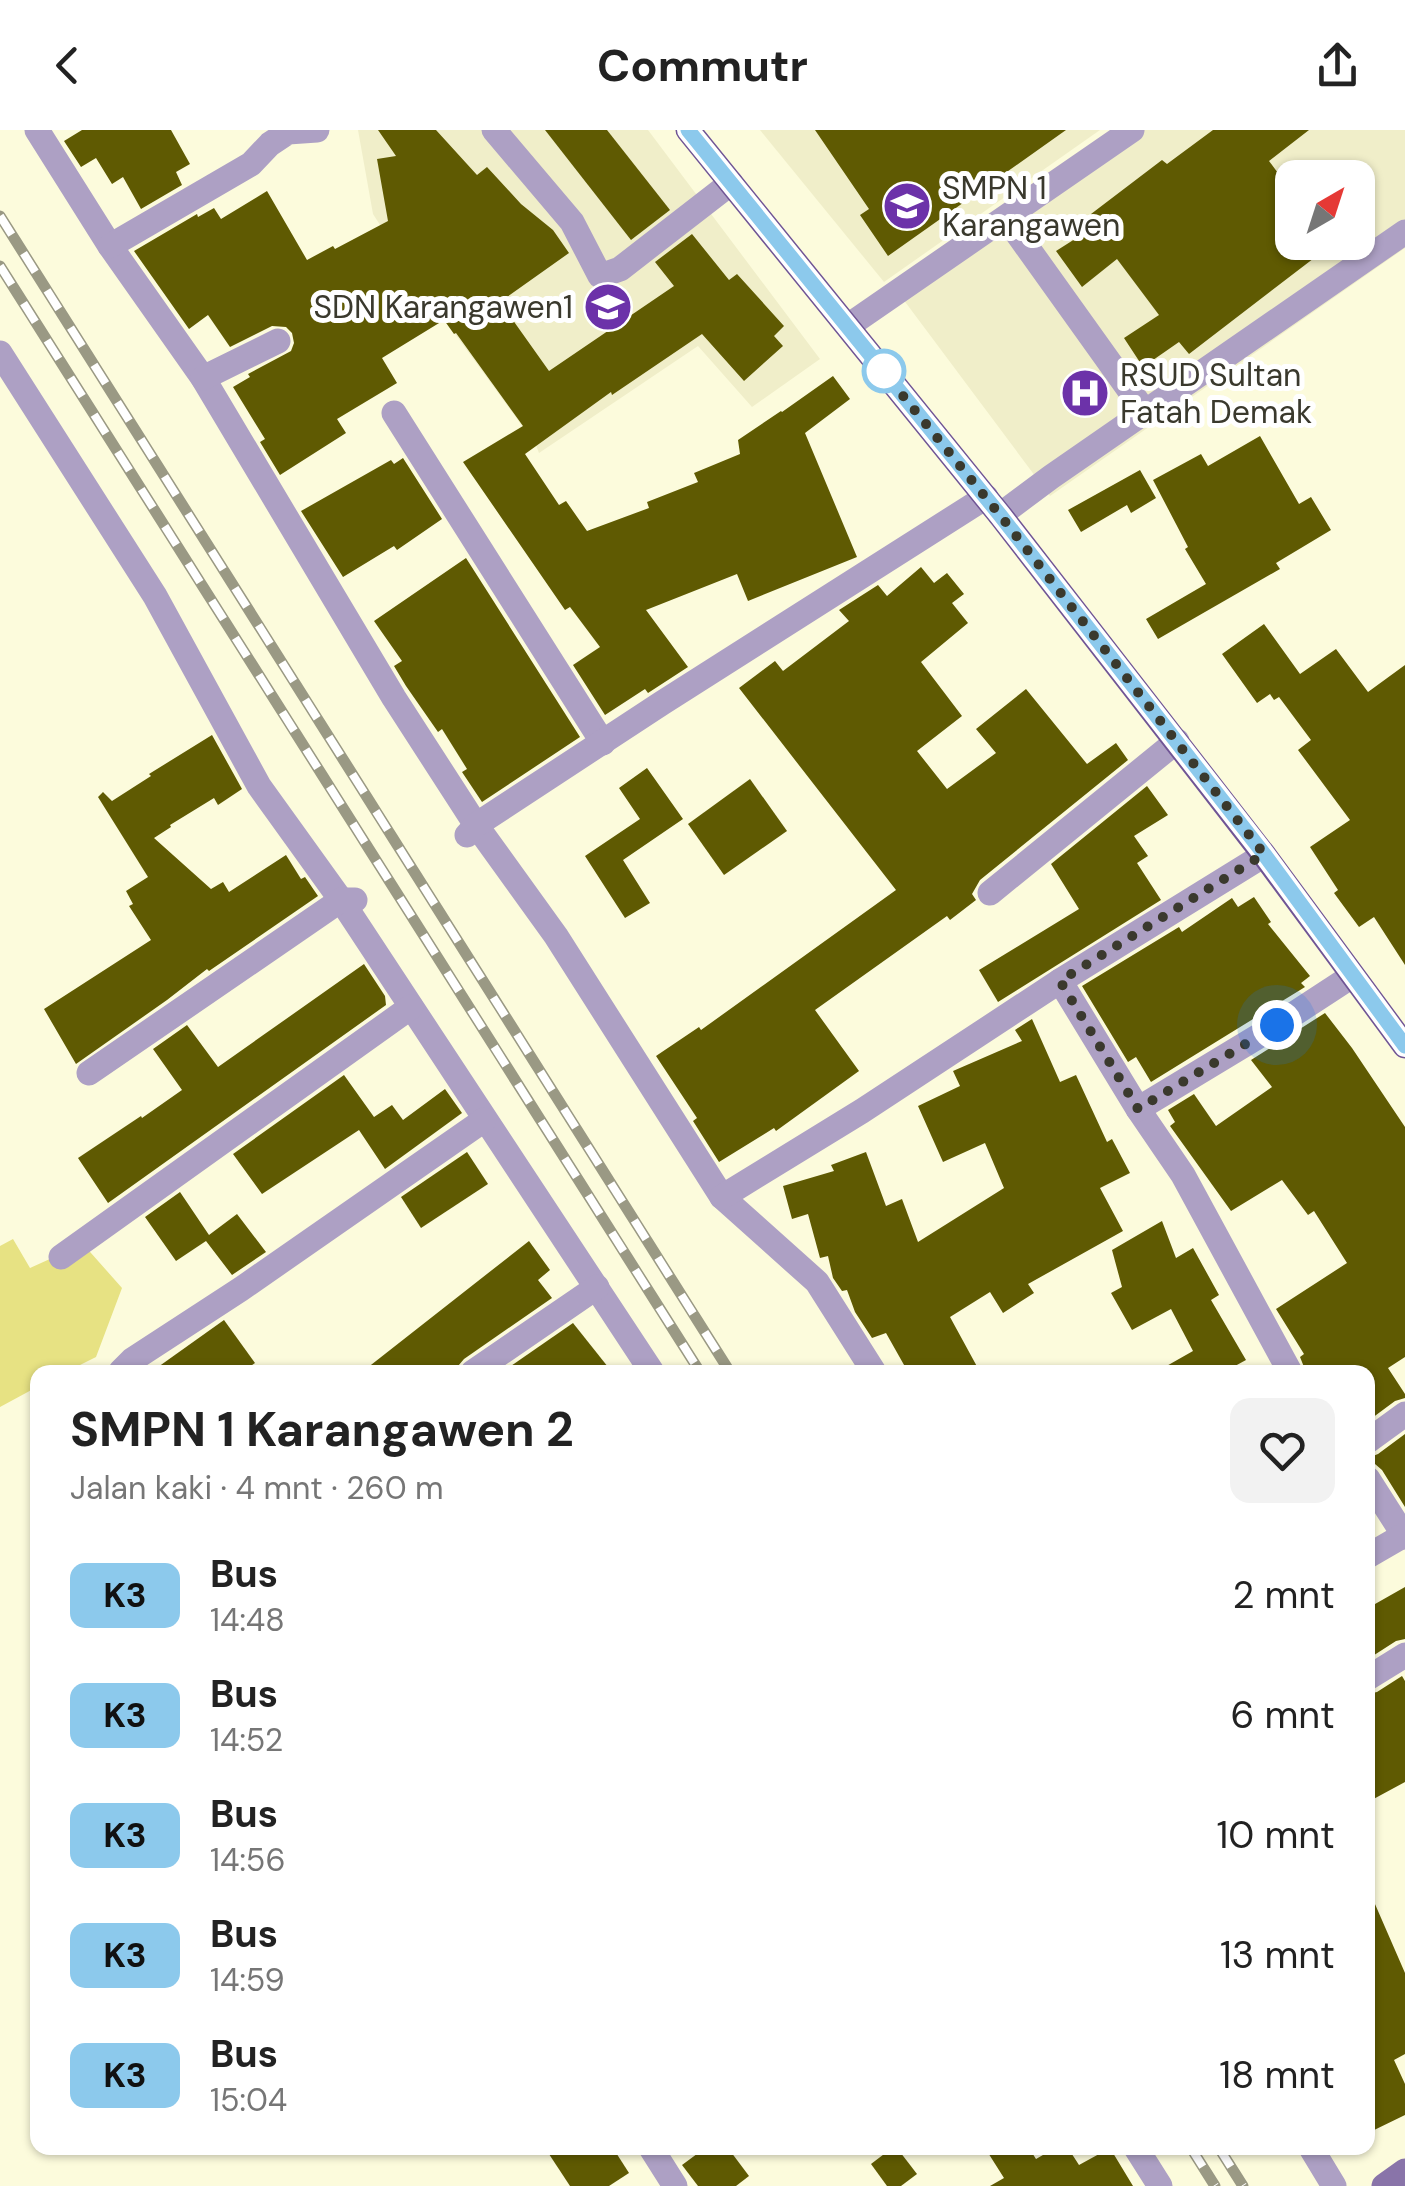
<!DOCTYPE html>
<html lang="id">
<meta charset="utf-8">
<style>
:root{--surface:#fff;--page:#f2f2f2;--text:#222;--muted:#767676}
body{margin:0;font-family:"DM Sans",sans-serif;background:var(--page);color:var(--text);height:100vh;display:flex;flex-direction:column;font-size:38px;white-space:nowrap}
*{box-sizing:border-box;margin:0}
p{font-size:32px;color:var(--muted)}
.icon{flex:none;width:55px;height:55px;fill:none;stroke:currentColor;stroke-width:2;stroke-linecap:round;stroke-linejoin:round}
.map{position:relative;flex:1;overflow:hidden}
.drawer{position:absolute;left:30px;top:1235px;width:1345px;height:790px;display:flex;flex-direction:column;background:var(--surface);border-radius:20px;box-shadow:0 2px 8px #0004}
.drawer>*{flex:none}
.badge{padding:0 20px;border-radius:15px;font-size:35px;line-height:65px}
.needle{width:65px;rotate:39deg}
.controls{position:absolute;left:1275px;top:30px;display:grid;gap:20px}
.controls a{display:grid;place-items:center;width:100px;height:100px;border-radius:20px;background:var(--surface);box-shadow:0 2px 8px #0004;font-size:50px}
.you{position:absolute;width:50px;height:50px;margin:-25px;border:8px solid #fff;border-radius:50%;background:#1a73e8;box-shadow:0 0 0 15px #1a73e833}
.map>.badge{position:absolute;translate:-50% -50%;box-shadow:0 0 0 5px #fff}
.round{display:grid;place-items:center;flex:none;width:105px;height:105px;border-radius:20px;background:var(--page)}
.summary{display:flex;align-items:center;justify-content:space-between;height:170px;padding:0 40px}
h1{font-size:48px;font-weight:700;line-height:75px}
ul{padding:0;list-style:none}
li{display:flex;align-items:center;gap:30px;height:120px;padding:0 40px}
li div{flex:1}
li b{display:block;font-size:38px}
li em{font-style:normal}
li .badge{min-width:110px;font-weight:700;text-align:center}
header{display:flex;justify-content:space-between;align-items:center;height:130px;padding:0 40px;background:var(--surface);font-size:45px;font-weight:700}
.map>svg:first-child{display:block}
.built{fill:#f0eec9;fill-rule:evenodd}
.green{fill:#e7e283}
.building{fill:#5f5a02}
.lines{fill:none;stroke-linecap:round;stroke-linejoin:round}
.street{stroke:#ada0c4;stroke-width:25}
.secondary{stroke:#8974a9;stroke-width:25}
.primary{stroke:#705595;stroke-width:25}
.rail-casing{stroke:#9a9984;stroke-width:11}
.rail{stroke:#fff;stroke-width:8;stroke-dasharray:22;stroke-linecap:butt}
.line-casing{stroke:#fff;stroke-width:22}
.line{stroke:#8cc9ec;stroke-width:15}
.walk{stroke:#3a392d;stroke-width:10;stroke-dasharray:0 18}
.stop-dot{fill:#fff;stroke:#8cc9ec;stroke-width:5}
.labels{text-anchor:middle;stroke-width:10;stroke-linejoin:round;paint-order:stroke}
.poi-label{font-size:32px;fill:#3a392d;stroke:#fff;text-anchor:start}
</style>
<header><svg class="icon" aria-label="back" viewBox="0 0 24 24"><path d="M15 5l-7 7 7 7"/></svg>Commutr<svg class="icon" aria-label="share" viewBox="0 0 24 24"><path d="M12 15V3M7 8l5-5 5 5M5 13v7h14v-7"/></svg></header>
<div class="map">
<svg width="1405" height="2056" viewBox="0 0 1405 2056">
<rect width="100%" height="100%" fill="#fcfbdc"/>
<!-- built -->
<g class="built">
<path d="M358 0H648L820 229 752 277 698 216 539 323 536 315 415 149 373 84Z"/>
<path d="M760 0H1100L884 152Z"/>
<path d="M1130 0H1405V118L1050 366 897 161ZM1292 48H1358V112H1292Z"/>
</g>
<!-- green -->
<path class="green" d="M13 1109 30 1138 83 1114 122 1158 96 1227 66 1242H38L37 1257 0 1277V1116Z"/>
<!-- building -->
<g class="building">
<path d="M82 0H171L190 34 176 42 182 55 141 79 123 47 112 54 96 28 81 37 64 11Z"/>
<path d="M378 0H436L477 45 487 37 521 74 553 100 569 123 500 172 549 241 674 156 655 132 692 104 729 150 737 144 784 196 774 206 783 216 744 251 702 204 612 265 611 262 525 324 559 375 566 371 587 401 649 378 647 372 698 352 694 343 740 324 738 310 781 281 782 282 833 246 850 269 805 303 857 427 748 471 737 444 646 480 688 537 648 563 645 559 605 585 573 535 600 517 570 477 565 480 463 332 523 296 456 203 454 204 444 190 382 228 397 253 337 289 346 303 280 345 260 312 265 309 233 257 250 247 248 244 291 221 294 213 292 203 286 197 272 196 230 217 208 185 189 199 134 121 197 84 198 87 214 78 221 89 267 61 307 130 333 116 335 119 388 91 377 29 396 26Z"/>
<path d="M545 0H607L670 80 631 110Z"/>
<path d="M815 0H1066L888 126 860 85 869 79Z"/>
<path d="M1213 0H1309L1269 31 1292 62V112H1335L1189 224 1179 212 1143 237 1124 208 1159 185 1117 129 1082 157 1056 121 1097 95 1091 84 1162 30 1167 34Z"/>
<path d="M1260 306 1299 374 1311 367 1331 400 1276 433 1280 439 1158 509 1146 489 1206 454 1185 419 1188 417 1153 350 1201 324 1208 336Z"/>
<path d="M403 328 442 389 397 420 394 416 343 447 301 381 391 330 394 334Z"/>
<path d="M1140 340 1156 368 1131 383 1127 375 1081 402 1068 380Z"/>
<path d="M466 428 580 607 482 672 462 642 467 639 442 599 438 602 406 556 394 536 402 531 374 491Z"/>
<path d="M921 437 934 453 947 443 964 464 952 473 968 493 921 532 962 586 917 621 947 659 996 623 976 599 1026 559 1087 634 1116 613 1128 630 980 750 972 764 976 770 950 790 947 786 815 880 859 941 776 1001 774 998 719 1032 693 991 697 988 656 926 699 897 701 900 896 760 739 558 775 531 783 541 849 491 839 480 878 455 887 466Z"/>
<path d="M1264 494 1300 544 1336 519 1368 562 1405 535V835L1374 787 1359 797 1334 763 1338 760 1310 717 1350 690 1298 620 1311 610 1279 567 1274 570 1270 564 1257 573 1222 524Z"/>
<path d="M212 605 242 659 218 675 214 668 170 695 171 697 154 708 211 759 223 752 229 762 286 725 301 749 305 747 318 766 209 841 207 839 167 870 76 934 44 879 151 810 129 776 133 774 126 761 148 747 98 667 103 662 112 671 151 646 149 644Z"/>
<path d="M647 638 683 689 623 730 650 773 625 788 585 726 640 689 619 658Z"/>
<path d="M750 649 787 701 724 745 688 694Z"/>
<path d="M1147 656 1168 685 1134 706 1148 726 1137 733 1161 770 998 872 979 840 1079 779 1051 734Z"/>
<path d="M1254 767 1271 792 1268 794 1310 846 1301 853 1305 857 1151 952 1136 927 1128 932 1082 856 1179 797 1182 802 1232 768 1238 777Z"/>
<path d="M364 834 385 866 386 875 108 1073 78 1028 141 986 142 988 182 960 153 919 187 895 218 937Z"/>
<path d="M1325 883 1352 918 1405 997V1227L1388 1238 1405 1264V1268L1395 1271 1368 1291V1242H1306L1300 1227 1304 1224 1276 1179 1347 1133 1314 1081 1308 1085 1282 1050 1231 1081 1170 996 1175 992 1168 980 1194 964 1216 996 1272 957 1251 930Z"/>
<path d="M1032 889 1060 952 1076 945 1107 1012 1112 1009 1130 1043 1100 1058 1123 1101 1028 1154 1034 1163 1003 1183 990 1162 950 1187 980 1242H908L886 1203 872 1208 855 1182 847 1160 842 1161 833 1148 828 1126 820 1128 808 1084 792 1089 783 1056 834 1041 831 1035 866 1022 886 1076 902 1069 918 1112 1004 1058 985 1013 943 1032 918 976 960 956 953 941 1022 911 1015 900Z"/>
<path d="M344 945 374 987 392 975 403 990 445 959 462 983 385 1039 359 1000 262 1064 233 1024Z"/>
<path d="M467 1022 488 1054 421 1098 401 1067Z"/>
<path d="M180 1062 209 1105 237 1084 266 1122 232 1145 206 1111 176 1131 145 1087Z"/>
<path d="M1162 1091 1176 1128 1193 1118 1219 1165 1211 1170 1246 1230 1224 1242H1156L1193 1221 1171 1179 1132 1200 1111 1163 1122 1157 1112 1120Z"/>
<path d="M529 1111 550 1140 538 1150 552 1168 464 1229 453 1242H362Z"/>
<path d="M224 1190 255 1233 242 1242H151Z"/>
<path d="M573 1193 612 1242H508L505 1240Z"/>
<path d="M1405 1304V1377L1382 1340 1368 1328 1378 1324Z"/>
<path d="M1405 1457V1509L1396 1511 1368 1529V1478Z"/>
<path d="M1402 1546 1405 1551V1652L1368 1672V1564L1377 1562Z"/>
<path d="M1368 1758 1405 1843V1924L1394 1930 1405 1954V1985L1368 2003Z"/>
<path d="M545 2018H613L629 2043 609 2056H570Z"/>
<path d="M705 2018H728L749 2046 736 2056H698L682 2035Z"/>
<path d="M892 2018H897L917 2044 901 2056H887L871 2034Z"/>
<path d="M985 2018H1029L1036 2029 1055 2018H1068L1079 2035 1110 2018 1133 2056H990L1004 2048Z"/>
</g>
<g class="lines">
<!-- street -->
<g class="street">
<path d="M37 0 110 116 203 248 394 568 476 695 556 806 722 1067 817 1152 874 1242"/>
<path d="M494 0 572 92 600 146 620 139 731 53"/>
<path d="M1007 89 1145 282"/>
<path d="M110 116 251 34 270 14 288 2 317 0"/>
<path d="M848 196 1132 0"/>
<path d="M0 223 155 466 259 656 341 770 652 1242"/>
<path d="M203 248 278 211"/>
<path d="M394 283 603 613"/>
<path d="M1000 385 1051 347 1405 102"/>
<path d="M467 705 476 695 662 573 986 367"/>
<path d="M990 763 1177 611"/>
<path d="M1060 851 1138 979 1183 1045 1290 1242"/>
<path d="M89 943 341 770H355"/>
<path d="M1138 979 1277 895 1352 846"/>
<path d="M722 1067 862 981 1060 851 1264 725"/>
<path d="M61 1127 411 877"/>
<path d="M121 1241 132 1230 241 1159 484 990"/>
<path d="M473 1242 597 1157"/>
<path d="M1368 1311 1405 1284"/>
<path d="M1368 1349 1405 1407"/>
<path d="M1368 1426 1404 1405"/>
<path d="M1368 1548 1405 1525"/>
<path d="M651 2018 675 2056"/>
<path d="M1136 2018 1160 2056"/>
<path d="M1311 2018 1334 2056"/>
</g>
<!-- secondary -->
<path class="secondary" d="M1384 2056 1405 2041"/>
<!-- primary -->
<path class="primary" d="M688 0 1000 385 1264 725 1405 916"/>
<!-- rail casing -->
<g class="rail-casing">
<g id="rail">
<path d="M0 86 730 1242"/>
<path d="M0 136 700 1242"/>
<path d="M1191 2018 1215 2056"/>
<path d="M1219 2018 1243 2056"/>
</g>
</g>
<!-- rail -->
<use href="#rail" class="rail"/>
</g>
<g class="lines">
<!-- line casing -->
<g class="line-casing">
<path id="line" d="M688 0 1000 385 1264 724 1405 916"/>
</g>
<!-- line -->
<use href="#line" class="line"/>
<!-- walk -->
<path class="walk" d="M884 241 882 240 1000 385 1264 724 1060 851 1138 979 1277 895"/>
</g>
<!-- icons -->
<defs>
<g id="school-disc" transform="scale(2.5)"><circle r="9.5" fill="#6c32a9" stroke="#fff"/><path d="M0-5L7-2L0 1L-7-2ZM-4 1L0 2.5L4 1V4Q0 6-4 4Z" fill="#fff"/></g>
<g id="hospital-disc" transform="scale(2.5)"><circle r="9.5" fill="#6c32a9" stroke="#fff"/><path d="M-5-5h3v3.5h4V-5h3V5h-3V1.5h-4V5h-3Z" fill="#fff"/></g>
</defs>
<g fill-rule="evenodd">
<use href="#school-disc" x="907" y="76"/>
<use href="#school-disc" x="608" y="177"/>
<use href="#hospital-disc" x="1085" y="263"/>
</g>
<!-- markers -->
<circle class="stop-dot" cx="884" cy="241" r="20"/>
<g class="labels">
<!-- poi labels -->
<g class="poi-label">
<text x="942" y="69">SMPN 1<tspan x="942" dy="37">Karangawen</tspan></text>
<text x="573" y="188" text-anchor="end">SDN Karangawen1</text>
<text x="1120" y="256">RSUD Sultan<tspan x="1120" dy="37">Fatah Demak</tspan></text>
</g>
</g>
</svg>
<div class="controls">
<a><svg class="needle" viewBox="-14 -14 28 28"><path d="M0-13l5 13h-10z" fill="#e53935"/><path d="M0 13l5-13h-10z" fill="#767676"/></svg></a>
</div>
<div class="you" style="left:1277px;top:895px"></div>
<section class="drawer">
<div class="summary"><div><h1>SMPN 1 Karangawen 2</h1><p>Jalan kaki · 4 mnt · 260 m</p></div><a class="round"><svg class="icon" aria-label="heart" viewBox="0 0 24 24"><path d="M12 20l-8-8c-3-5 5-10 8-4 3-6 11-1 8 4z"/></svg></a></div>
<ul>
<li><span class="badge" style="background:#8cc9ec;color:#111">K3</span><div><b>Bus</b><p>14:48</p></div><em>2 mnt</em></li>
<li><span class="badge" style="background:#8cc9ec;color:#111">K3</span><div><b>Bus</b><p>14:52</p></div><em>6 mnt</em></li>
<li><span class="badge" style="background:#8cc9ec;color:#111">K3</span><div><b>Bus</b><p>14:56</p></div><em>10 mnt</em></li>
<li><span class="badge" style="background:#8cc9ec;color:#111">K3</span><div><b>Bus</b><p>14:59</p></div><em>13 mnt</em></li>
<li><span class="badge" style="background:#8cc9ec;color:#111">K3</span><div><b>Bus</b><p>15:04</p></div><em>18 mnt</em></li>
</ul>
</section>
</div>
